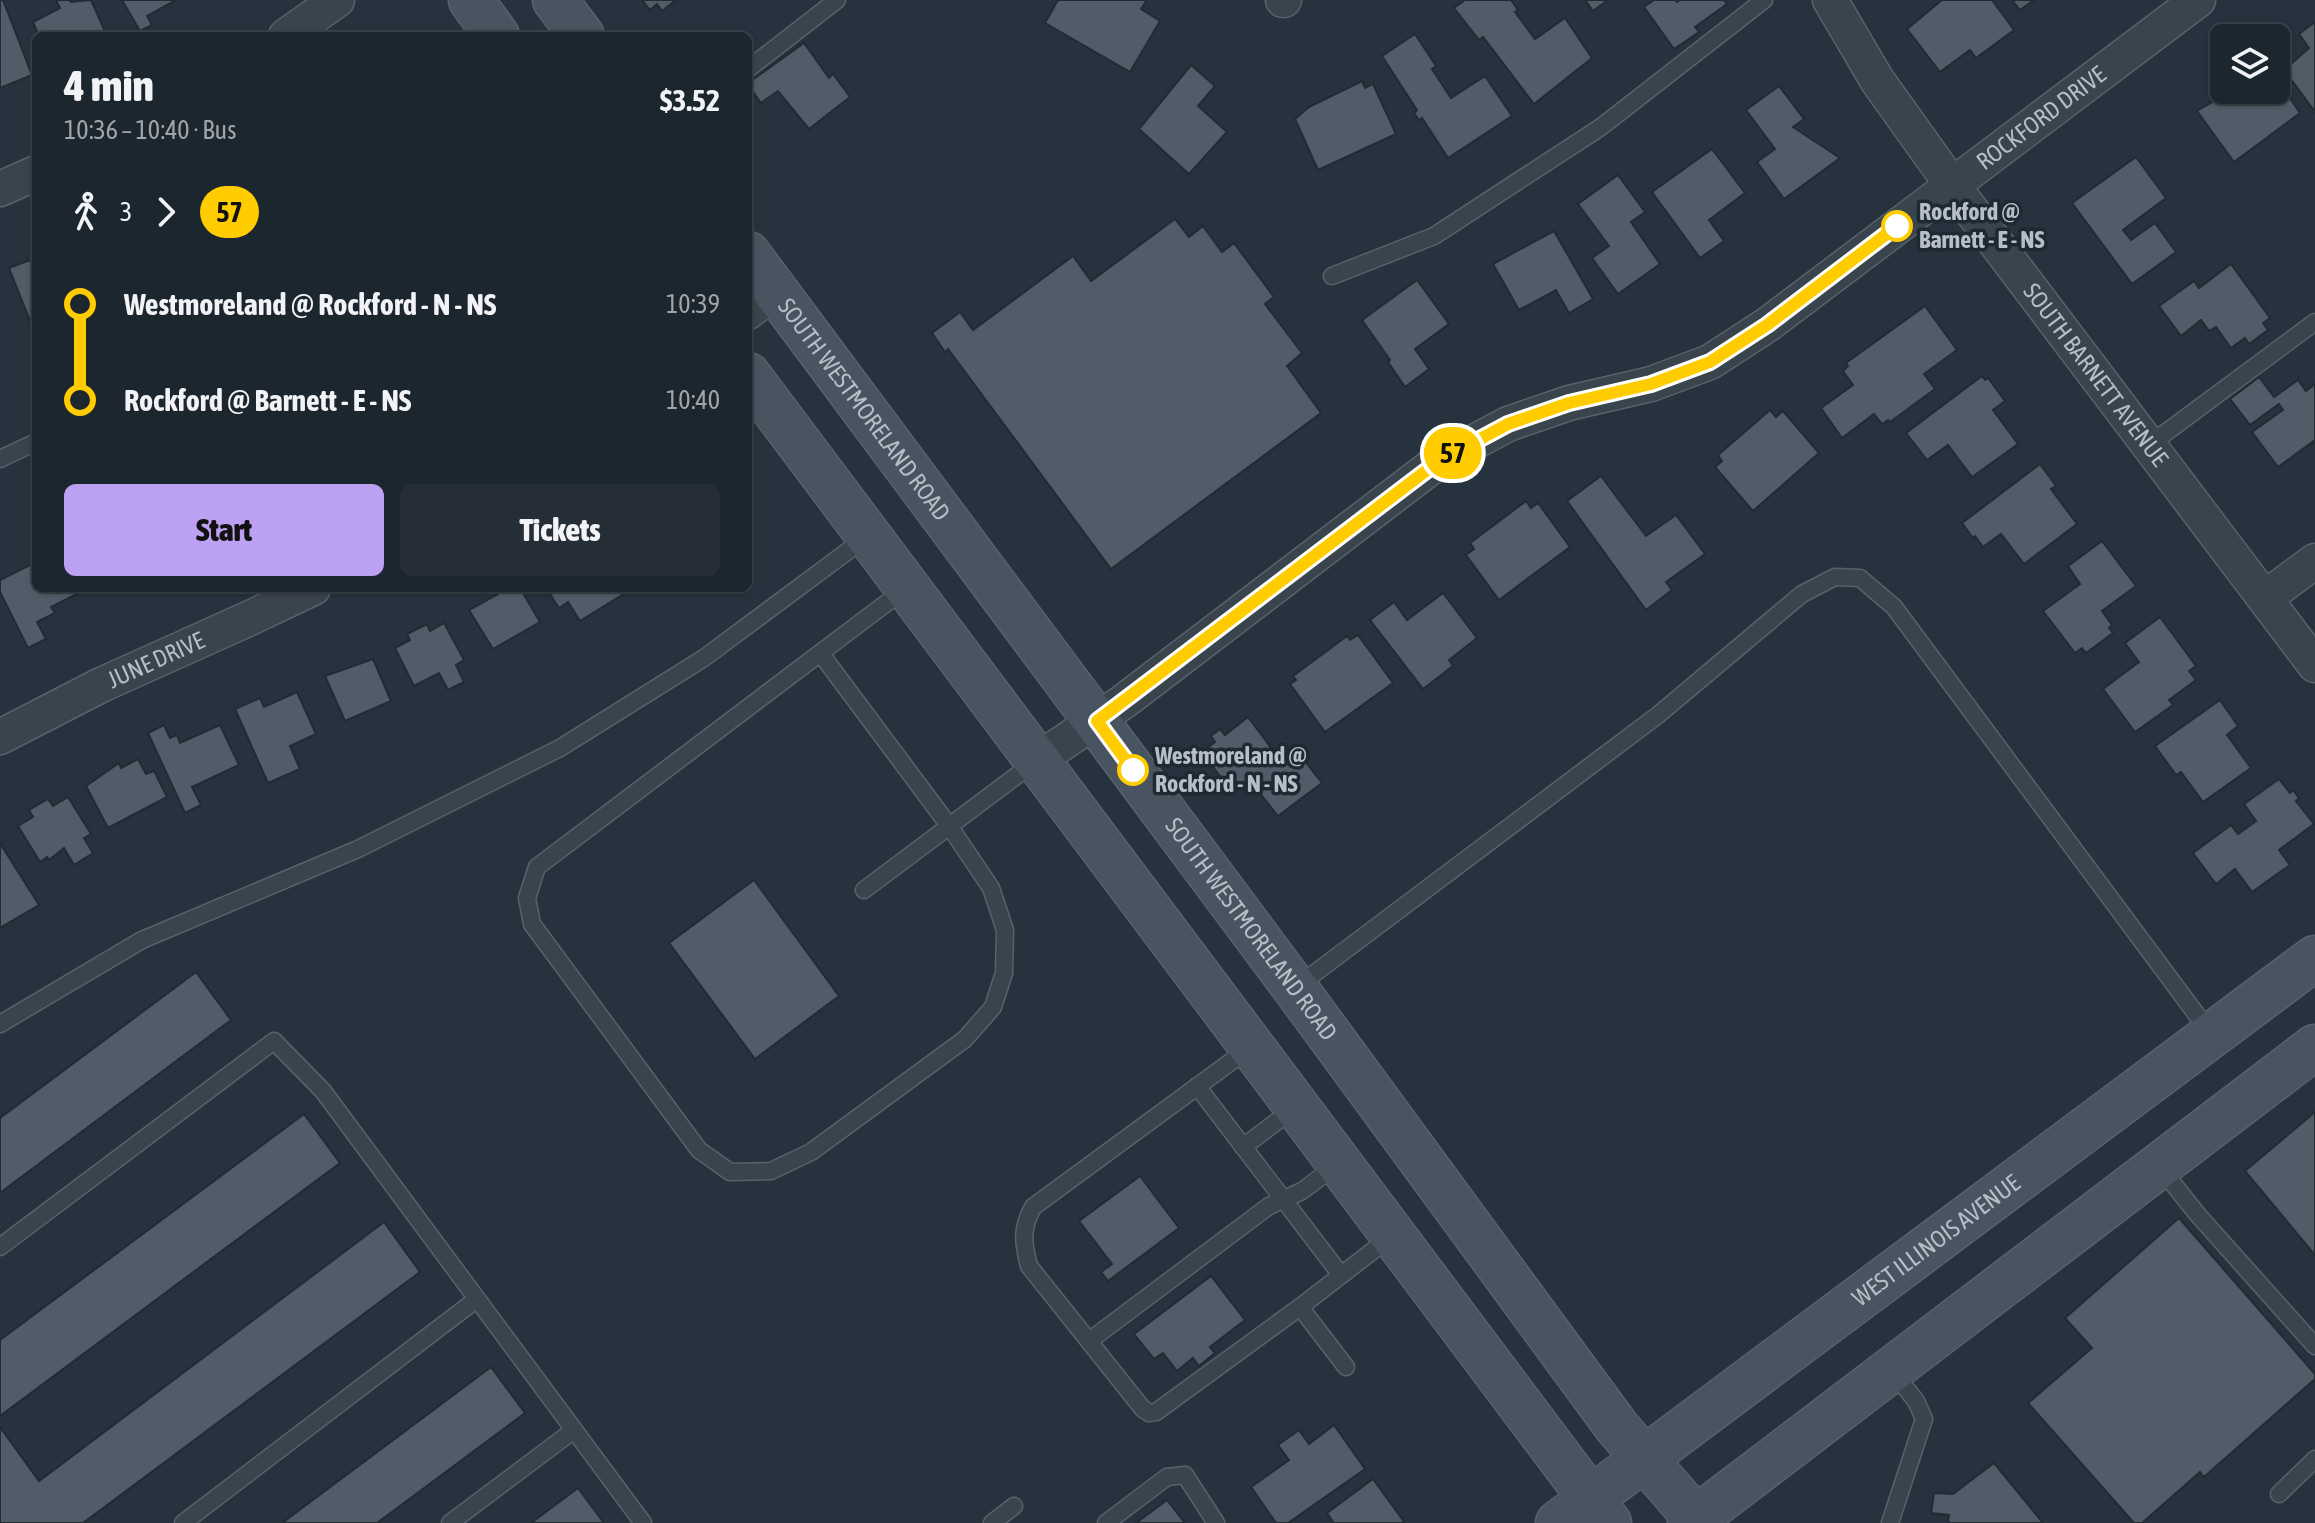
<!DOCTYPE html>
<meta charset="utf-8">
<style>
:root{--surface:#1c262e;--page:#252e36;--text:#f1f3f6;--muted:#a0a5aa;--line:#3a434a;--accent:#bca0f2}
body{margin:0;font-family:"Asap Condensed",sans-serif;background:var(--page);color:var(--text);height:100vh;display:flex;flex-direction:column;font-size:30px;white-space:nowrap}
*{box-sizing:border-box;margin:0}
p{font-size:26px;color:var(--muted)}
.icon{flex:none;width:44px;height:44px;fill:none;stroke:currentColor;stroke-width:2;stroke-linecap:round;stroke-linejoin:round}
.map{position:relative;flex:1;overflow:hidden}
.sheet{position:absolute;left:32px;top:32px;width:720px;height:560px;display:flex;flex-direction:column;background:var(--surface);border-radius:12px;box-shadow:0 2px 6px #0004,0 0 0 2px var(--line)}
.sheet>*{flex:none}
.badge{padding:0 16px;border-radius:26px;font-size:28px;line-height:52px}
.tools{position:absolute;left:2210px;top:24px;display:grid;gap:16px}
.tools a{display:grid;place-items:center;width:80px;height:80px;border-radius:12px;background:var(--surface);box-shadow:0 2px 6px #0004,0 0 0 2px var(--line);font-size:40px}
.map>.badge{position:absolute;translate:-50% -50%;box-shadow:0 0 0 4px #fff}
.legs{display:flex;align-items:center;gap:12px;height:88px;padding:0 32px;font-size:26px}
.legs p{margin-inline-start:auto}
.head{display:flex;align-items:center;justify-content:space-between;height:136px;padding:0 32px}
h1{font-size:44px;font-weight:800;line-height:60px}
.button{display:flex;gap:16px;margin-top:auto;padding:16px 32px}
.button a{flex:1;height:92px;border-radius:12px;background:var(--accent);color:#111;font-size:32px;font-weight:800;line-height:92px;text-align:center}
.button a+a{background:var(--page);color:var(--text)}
ul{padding:0 32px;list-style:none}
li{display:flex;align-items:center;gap:28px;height:96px;font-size:30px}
li i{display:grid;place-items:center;width:12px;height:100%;margin:0 10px;background:currentColor}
li i::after{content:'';width:20px;height:20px;margin:-10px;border:6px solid;border-radius:50%;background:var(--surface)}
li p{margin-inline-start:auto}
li:first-child i{background:linear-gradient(#0000 50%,currentColor 0)}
li:last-child i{background:linear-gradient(currentColor 50%,#0000 0)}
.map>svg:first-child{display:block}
.building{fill:#505d68;stroke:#212b34;stroke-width:2}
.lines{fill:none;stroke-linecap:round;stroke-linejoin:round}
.lane-casing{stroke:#58626b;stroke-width:19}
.street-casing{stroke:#58626b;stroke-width:37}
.secondary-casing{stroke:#58626b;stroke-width:47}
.lane{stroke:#3a444d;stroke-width:16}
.street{stroke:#3a444d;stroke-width:34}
.secondary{stroke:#485460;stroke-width:44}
.line-1-casing{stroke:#fff;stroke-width:18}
.line-1{stroke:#fc0;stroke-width:12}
.stop-1-dot{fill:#fff;stroke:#fc0;stroke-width:4}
.labels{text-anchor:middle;stroke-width:7;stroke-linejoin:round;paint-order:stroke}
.street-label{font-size:24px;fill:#b6bfc8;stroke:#1f2932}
.stop-label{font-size:24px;font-weight:bold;fill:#b6bfc8;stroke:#1f2932;text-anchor:start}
</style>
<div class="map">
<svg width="2315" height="1523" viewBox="0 0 2315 1523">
<rect width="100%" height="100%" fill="#26323d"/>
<!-- building -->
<g class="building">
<path d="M0 0H3L32 75 0 88Z"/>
<path d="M56 0H70L71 2 91 0 107 36H39L33 22 60 8Z"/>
<path d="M122 0H176L147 16 152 25 140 31Z"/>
<path d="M642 0H676L662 11 657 4 650 10Z"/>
<path d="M1058 0H1147L1141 9 1160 21 1130 72 1045 23Z"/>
<path d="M1465 0H1511L1518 10 1515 12 1535 39 1565 18 1592 58 1534 104 1483 37 1479 40 1454 8Z"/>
<path d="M1585 0H1608L1593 11Z"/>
<path d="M1654 0H1675L1677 2 1680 0H1724L1727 4 1695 27 1699 32 1674 49 1644 7Z"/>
<path d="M1942 0H1992L2014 30 1976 58 1970 50 1940 72 1907 29Z"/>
<path d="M2012 0H2034L2020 10Z"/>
<path d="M2315 22V112L2284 70 2309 48 2299 34Z"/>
<path d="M1415 34 1436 66 1432 69 1451 98 1485 76 1512 116 1448 158 1422 118 1419 120 1414 113 1417 110 1382 56Z"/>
<path d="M804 43 829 78 833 74 850 97 809 129 778 91 761 103 748 85V83Z"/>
<path d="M1191 65 1215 86 1198 106 1227 132 1189 174 1139 129Z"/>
<path d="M2276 77 2300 113 2234 162 2197 111 2233 90H2276Z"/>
<path d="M1362 81 1365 88 1373 84 1396 134 1318 170 1295 119 1309 107Z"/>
<path d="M1779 86 1804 119 1793 127 1840 158 1784 199 1757 162 1775 149 1746 110Z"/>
<path d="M1712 149 1745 193 1709 220 1724 241 1700 258 1652 192Z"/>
<path d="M2136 157 2166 198 2123 230 2131 240 2155 223 2176 252 2132 284 2072 203Z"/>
<path d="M1618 175 1645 212 1631 222 1660 264 1618 294 1592 258 1609 246 1578 204Z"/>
<path d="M1175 219 1189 237 1203 226 1222 252 1234 243 1274 297 1265 304 1302 353 1287 366 1321 413 1111 569 948 349 945 352 932 333 960 312 973 330 1073 256 1091 281Z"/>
<path d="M1554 231 1593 299 1569 313 1556 290 1519 310 1493 264Z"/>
<path d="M30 260 32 266 36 264V336L9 268Z"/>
<path d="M2231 264 2270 318 2263 323 2268 330 2249 344 2245 338 2231 348 2216 327 2209 331 2201 320 2181 336 2159 306 2194 281 2199 288Z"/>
<path d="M1417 280 1449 324 1415 349 1429 369 1405 387 1388 362 1390 360 1362 320Z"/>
<path d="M1925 306 1957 350 1924 374 1935 389 1890 422 1888 420 1882 424 1874 414 1842 438 1821 408 1853 385 1843 371 1848 366 1846 363Z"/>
<path d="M1982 376 1985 380 1988 378 2005 401 1993 410 2018 444 1972 477 1948 445 1927 460 1906 433Z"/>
<path d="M2259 377 2274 397 2298 380 2306 391 2315 384V440L2278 467 2252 432 2283 410 2279 404 2250 425 2230 399Z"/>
<path d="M1770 410 1776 417 1783 411 1819 453 1753 511 1715 467 1722 461 1718 455Z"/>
<path d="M2040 464 2056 486 2051 489 2077 524 2024 564 2001 534 1983 547 1975 536 1973 538 1962 523Z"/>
<path d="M1601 476 1646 536 1676 515 1705 554 1666 582 1672 590 1646 610 1567 501Z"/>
<path d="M1526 501 1531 508 1538 503 1570 547 1499 600 1466 555 1474 549 1470 543Z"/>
<path d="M2102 541 2136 586 2102 611 2112 625 2109 628 2113 633 2086 653 2082 648 2075 653 2043 611 2080 584 2068 566Z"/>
<path d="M36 562V588L87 589 51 607 55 613 37 622 46 639 28 648 0 592V580Z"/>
<path d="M503 588H520L540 622 493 649 469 610 498 594 497 591Z"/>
<path d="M546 588H618L622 595 580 621 568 602 559 608Z"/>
<path d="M1443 593 1477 638 1449 660 1453 666 1423 689 1370 620 1394 602 1407 620Z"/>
<path d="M2160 617 2196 666 2189 671 2196 680 2169 700 2173 705 2135 732 2103 689 2139 662 2125 643Z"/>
<path d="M444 623 464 660 456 665 464 682 448 690 439 673 414 686 395 648 410 640 407 634 427 624 430 631Z"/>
<path d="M1358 635 1393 683 1325 732 1290 684 1296 680 1293 676 1347 636 1350 640Z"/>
<path d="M373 659 391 701 345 721 325 676Z"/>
<path d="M297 692 316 734 290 746 300 769 268 783 235 709 260 698 264 707Z"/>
<path d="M2220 700 2238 726 2227 735 2251 768 2203 802 2181 772 2176 775 2155 746Z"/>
<path d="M1248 717 1278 757 1293 746 1322 783 1278 816 1250 781 1233 794 1202 752 1215 742 1211 736 1220 729 1225 735Z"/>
<path d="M164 725 170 738 177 735 180 743 220 725 239 765 192 787 201 805 185 813 148 733Z"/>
<path d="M138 759 146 774 154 771 167 797 108 828 86 786 119 763 121 768Z"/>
<path d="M2279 779 2290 793 2293 790 2299 798 2296 801 2314 824 2279 850 2290 865 2252 892 2235 869 2216 884 2193 853 2231 825 2238 834 2256 821 2244 804Z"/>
<path d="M68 797 91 834 84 838 93 853 74 865 64 848 49 860 47 857 40 862 18 826 33 817 29 810 48 799 53 806Z"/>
<path d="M0 843 39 905 0 928Z"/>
<path d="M754 880 839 996 755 1059 669 943Z"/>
<path d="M196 972 231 1020 0 1193V1118Z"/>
<path d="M2315 1112V1255L2245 1171Z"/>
<path d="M304 1114 340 1163 0 1416V1340Z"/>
<path d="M1140 1176 1179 1228 1108 1281 1101 1272 1112 1264 1079 1221Z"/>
<path d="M2179 1218 2315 1374V1379L2204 1477 2200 1472 2142 1523H2134L2028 1403 2092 1348 2065 1318Z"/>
<path d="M384 1222 420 1272 83 1523H0V1427L39 1481Z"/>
<path d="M1211 1276 1245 1320 1210 1347 1215 1353 1199 1366 1193 1358 1177 1371 1163 1353 1154 1359 1134 1334Z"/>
<path d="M491 1367 525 1413 377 1523H282Z"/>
<path d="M1334 1425 1365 1469 1288 1523H1276L1251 1487 1289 1460 1278 1445 1299 1430 1309 1444Z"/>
<path d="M1994 1463 2043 1523H1950L1948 1521 1949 1515 1931 1513 1934 1493 1953 1494Z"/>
<path d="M1373 1479 1405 1523H1334L1327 1513Z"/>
<path d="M578 1488 604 1523H531Z"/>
<path d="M1167 1500 1185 1523H1136Z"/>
</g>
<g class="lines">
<!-- lane casing -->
<g class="lane-casing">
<g id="lane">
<path d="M748 69 837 0"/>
<path d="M1332 276 1434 236 1601 127 1764 0"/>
<path d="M2149 445 2315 322"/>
<path d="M0 459 36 442"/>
<path d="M821 654 950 827 991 888 1005 930 1004 973 993 1007 965 1039 811 1152 771 1171 730 1172 699 1150 532 924 527 898 537 867 905 589"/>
<path d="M864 890 1035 762"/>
<path d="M1295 988 1658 715 1802 594 1835 577 1860 578 1894 607 2211 1034"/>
<path d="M0 1024 142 940 358 849 560 748 704 658 868 536"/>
<path d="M1251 1047 1033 1207C1021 1229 1023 1242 1029 1266L1143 1409 1149 1413 1156 1412 1300 1307 1392 1236"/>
<path d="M1197 1086 1341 1275"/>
<path d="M1243 1147 1296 1107"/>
<path d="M2159 1166 2198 1215 2315 1346"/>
<path d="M0 1247 274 1041 323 1091 643 1523"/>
<path d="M1300 1307 1346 1367"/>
<path d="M1089 1341 1269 1206 1302 1191 1338 1164"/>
<path d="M2279 1494 2315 1459"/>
<path d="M183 1523 477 1299"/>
<path d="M450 1523 574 1430"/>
<path d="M992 1523 1014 1506"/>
<path d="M1106 1523 1167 1477 1185 1475 1216 1523"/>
<path d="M1890 1523 1924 1419 1916 1401 1892 1371"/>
</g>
</g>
<!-- street casing -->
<g class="street-casing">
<g id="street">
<path d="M1283 0H1284"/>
<path id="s1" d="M1830 0 1877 80 1952 185 2315 665"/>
<path d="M286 36 337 0"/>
<path d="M0 189 36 173"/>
<path d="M748 312 776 291"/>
<path d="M2265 598 2315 561"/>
<path id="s2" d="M0 737 101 685 250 618 313 588"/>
<path id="s3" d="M1036 761 1123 702 1439 461 1508 424 1569 403 1651 384 1710 362 1767 325 2198 0"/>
</g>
</g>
<!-- secondary casing -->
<g class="secondary-casing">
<g id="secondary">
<path d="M471 0 497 36"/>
<path d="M555 0 582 36"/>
<path id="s4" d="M748 254 1295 988 1617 1427 1700 1523"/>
<path d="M748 375 1609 1523"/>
<path id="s5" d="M1558 1523 2315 958"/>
<path d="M1690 1523 2315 1047"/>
</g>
</g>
<!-- lane -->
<use href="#lane" class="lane"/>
<!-- street -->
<use href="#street" class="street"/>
<!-- secondary -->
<use href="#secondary" class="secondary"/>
</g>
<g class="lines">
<!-- line-1 casing -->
<g class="line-1-casing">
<path id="line-1" d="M1133 770 1097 721 1439 461 1508 424 1569 403 1651 384 1710 362 1767 325 1897 226"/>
</g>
<!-- line-1 -->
<use href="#line-1" class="line-1"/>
</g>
<!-- markers -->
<g class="stop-1-dot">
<circle cx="1897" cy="226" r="14"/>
<circle cx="1133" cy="770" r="14"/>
</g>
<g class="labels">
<!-- street labels -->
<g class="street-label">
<text dy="8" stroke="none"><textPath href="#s3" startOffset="1204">ROCKFORD DRIVE</textPath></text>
<text dy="8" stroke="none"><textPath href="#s1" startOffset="460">SOUTH BARNETT AVENUE</textPath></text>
<text dy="8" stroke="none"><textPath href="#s4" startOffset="194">SOUTH WESTMORELAND ROAD</textPath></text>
<text dy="8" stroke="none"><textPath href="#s2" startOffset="174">JUNE DRIVE</textPath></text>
<text dy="8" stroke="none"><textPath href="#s4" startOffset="842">SOUTH WESTMORELAND ROAD</textPath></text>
<text dy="8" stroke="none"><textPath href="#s5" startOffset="472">WEST ILLINOIS AVENUE</textPath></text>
</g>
<!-- stop labels -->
<g class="stop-label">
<text x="1919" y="220">Rockford @<tspan x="1919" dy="28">Barnett - E - NS</tspan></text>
<text x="1155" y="764">Westmoreland @<tspan x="1155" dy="28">Rockford - N - NS</tspan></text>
</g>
</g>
</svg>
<div class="tools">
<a><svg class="icon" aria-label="layers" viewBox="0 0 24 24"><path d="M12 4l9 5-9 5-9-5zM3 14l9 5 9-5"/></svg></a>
</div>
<b class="badge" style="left:1453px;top:453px;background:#fc0;color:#111">57</b>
<section class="sheet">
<div class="head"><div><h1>4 min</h1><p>10:36 – 10:40 · Bus</p></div><b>$3.52</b></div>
<div class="legs"><svg class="icon" aria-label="walk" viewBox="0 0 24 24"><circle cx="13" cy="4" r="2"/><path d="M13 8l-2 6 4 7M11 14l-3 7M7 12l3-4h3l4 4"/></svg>3<svg class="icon" aria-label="forward" viewBox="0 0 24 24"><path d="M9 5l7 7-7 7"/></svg><b class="badge" style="background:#fc0;color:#111">57</b></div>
<ul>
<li><i style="color:#fc0"></i><b>Westmoreland @ Rockford - N - NS</b><p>10:39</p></li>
<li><i style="color:#fc0"></i><b>Rockford @ Barnett - E - NS</b><p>10:40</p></li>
</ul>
<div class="button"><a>Start</a><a>Tickets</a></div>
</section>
</div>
